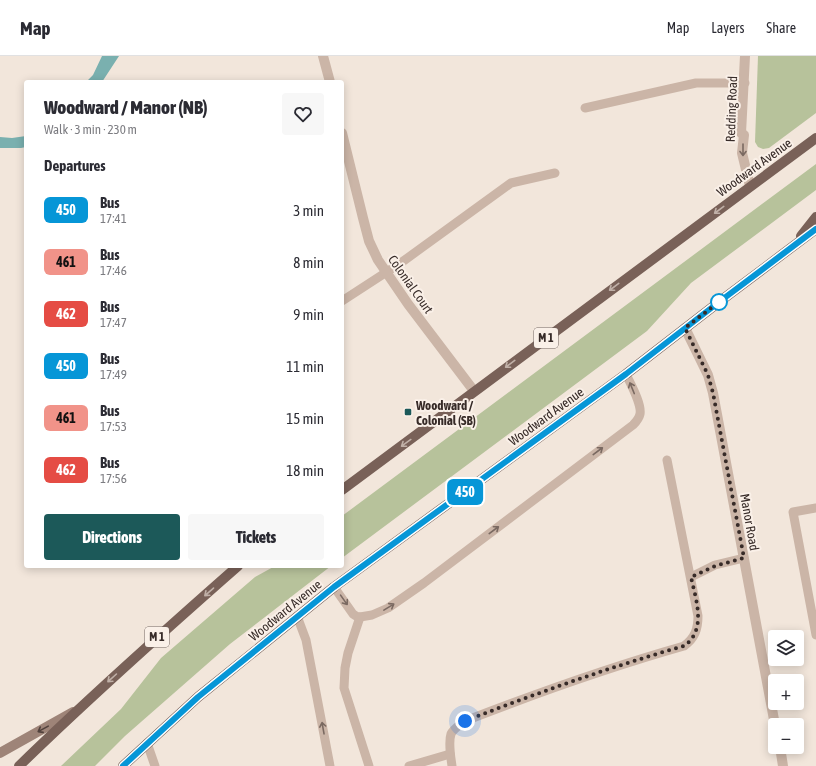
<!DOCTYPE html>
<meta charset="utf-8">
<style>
:root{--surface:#fff;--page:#f7f7f7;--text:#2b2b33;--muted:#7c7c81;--line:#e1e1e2;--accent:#1c5959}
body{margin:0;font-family:"Asap Condensed",sans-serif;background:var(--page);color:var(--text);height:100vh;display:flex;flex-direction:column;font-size:15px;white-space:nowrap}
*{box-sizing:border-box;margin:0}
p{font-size:13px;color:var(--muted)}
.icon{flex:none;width:22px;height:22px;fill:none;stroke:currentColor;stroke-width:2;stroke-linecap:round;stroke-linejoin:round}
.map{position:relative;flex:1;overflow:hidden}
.panel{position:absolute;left:24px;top:24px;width:320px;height:488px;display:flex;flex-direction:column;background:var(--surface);border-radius:4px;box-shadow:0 2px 10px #0003}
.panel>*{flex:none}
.badge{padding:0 8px;border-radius:6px;font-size:14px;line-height:26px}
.fabs{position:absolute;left:768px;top:574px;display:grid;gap:8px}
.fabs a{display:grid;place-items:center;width:36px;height:36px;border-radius:4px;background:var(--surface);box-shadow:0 2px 10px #0003;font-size:20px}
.you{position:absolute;width:20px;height:20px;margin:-10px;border:3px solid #fff;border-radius:50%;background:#1a73e8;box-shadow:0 0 0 6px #1a73e833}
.map>.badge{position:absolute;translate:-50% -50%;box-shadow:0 0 0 2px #fff}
h2{padding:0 20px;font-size:15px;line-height:36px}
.round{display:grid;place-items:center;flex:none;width:42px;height:42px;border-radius:4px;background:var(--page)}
.overview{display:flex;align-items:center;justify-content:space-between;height:68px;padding:0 20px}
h1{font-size:19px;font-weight:800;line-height:30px}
.action{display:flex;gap:8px;margin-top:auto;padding:8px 20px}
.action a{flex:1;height:46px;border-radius:4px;background:var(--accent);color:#fff;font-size:16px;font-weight:800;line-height:46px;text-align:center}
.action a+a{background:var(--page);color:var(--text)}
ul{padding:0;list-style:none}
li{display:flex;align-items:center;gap:12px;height:52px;padding:0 20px}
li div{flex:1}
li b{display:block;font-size:15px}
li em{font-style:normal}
li .badge{min-width:44px;font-weight:700;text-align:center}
header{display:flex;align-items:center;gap:24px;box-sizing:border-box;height:56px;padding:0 20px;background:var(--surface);border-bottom:1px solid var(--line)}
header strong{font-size:19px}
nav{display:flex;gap:22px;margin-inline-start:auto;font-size:14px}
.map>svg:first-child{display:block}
.green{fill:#b7c29b}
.water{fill:#7ab0af}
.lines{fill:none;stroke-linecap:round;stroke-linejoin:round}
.lane{stroke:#cbb5a7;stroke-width:9}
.street{stroke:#cbb5a7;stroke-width:10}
.secondary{stroke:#9e8478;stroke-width:10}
.primary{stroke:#796158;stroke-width:10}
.oneway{stroke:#7a6961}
.oneway2{stroke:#c0b0a7}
.oneway3{stroke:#51413c}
.line-casing{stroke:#fff;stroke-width:9}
.line{stroke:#0696d7;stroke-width:6}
.walk{stroke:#372b28;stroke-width:4;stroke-dasharray:0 7.2}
.stop-dot{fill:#fff;stroke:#0696d7;stroke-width:2}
.poi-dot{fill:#1c5959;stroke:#faf0e8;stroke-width:1.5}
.labels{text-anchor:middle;stroke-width:4;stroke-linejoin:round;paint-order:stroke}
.shield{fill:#faf0e8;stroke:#726662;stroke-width:1}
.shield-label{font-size:12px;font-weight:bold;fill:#372b28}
.street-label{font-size:13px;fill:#372b28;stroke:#faf0e8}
.poi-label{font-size:13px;font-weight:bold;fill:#372b28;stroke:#faf0e8;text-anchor:start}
</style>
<header>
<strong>Map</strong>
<nav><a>Map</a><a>Layers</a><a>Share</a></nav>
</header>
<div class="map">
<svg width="816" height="710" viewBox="0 0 816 710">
<rect width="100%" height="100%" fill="#f2e6db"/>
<!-- green -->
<g class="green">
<path d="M758 0H816V57L769 92 763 93 758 91 755 86Z"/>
<path d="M816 108V134L691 227 647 275 342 502V460Z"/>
<path d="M275 510H331L230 588 125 680 95 710H61L121 653 161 602 255 521Z"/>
</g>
<!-- water -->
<g class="water">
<path d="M102 0H119L102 26H86L93 19Z"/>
<path d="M26 80V91L21 92H0V81L12 82Z"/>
</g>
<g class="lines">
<!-- lane -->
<g class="lane">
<path d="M585 52 696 27H745"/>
<path d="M342 245 402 206 511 127 555 117"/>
<path d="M816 452 793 456 816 579"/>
<path d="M691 521 715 509 744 502"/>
<path d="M334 531 353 558 356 560 360 561 372 559 388 552 424 527 633 369C636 366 639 363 640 358 642 348 630 327 626 318"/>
<path d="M297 560 306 584 330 710"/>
<path d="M360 561 348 597 345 612 344 632 369 710"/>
<path d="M147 687 155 710"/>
<path d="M409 710 450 698"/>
<path d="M452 710C451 702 448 687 451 678 453 673 460 669 465 665 537 637 610 611 684 590 695 582 698 573 698 560L667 404"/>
</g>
<!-- street -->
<g class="street">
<path d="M323 0 330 26"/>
<path d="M745 0 741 77 744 79 742 97 750 130"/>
<path d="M342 77 363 162 369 185 378 204 408 248 474 335"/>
<path d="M685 272 708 319 713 337 775 669"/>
<path d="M780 691 783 710"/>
</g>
<!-- secondary -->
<path class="secondary" d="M0 697 73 656"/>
<!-- primary -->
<g class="primary">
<path d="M801 180 816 161"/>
<path d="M342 434 816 82"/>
<path d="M19 710C90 641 164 575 238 510"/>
<path d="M123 710 198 641 334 531 626 318 719 246 816 173"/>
</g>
</g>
<!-- one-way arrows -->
<defs><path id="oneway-shaft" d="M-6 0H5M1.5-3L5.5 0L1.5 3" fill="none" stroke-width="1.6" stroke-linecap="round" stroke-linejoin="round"/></defs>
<g class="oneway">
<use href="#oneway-shaft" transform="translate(743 94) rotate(90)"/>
<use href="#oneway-shaft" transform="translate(632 332) rotate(-112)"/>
<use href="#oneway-shaft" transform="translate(598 395) rotate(-37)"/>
<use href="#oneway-shaft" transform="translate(494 474) rotate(-37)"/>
<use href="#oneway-shaft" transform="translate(344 544) rotate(55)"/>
<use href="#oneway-shaft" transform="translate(389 551) rotate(-31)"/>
<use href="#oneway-shaft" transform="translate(323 672) rotate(-100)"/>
</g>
<g class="oneway2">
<use href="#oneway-shaft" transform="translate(719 154) rotate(143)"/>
<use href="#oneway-shaft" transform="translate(614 231) rotate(143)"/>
<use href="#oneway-shaft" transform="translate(510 308) rotate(143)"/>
<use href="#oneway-shaft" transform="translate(406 387) rotate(144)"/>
<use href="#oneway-shaft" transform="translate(209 536) rotate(139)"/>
<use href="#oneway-shaft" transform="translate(112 622) rotate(138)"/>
</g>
<use class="oneway3" href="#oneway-shaft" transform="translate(43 673) rotate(151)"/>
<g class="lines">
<!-- line casing -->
<g class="line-casing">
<path id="line" d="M123 710 198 641 334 531 626 318 719 246 816 173"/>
</g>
<!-- line -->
<use href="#line" class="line"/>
<!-- walk -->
<path class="walk" d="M465 665C537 637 610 611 684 590 707 574 696 544 691 521L715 510 744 502 713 337 708 319 685 272 719 246"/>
</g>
<!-- markers -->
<circle class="stop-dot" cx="719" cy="246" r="8"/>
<rect class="poi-dot" x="404" y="352" width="8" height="8" rx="2"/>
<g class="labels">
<!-- shield labels -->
<g class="shield">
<rect x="534" y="272" width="24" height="20" rx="3"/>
<rect x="145" y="571" width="24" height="20" rx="3"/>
</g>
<g class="shield-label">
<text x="546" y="286">M 1</text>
<text x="157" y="585">M 1</text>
</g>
<!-- street labels -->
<g class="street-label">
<text transform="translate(731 53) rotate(-88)" y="5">Redding Road</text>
<text transform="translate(754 111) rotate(-36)" y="5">Woodward Avenue</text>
<text transform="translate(411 228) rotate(55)" y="5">Colonial Court</text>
<text transform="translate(546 360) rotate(-36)" y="5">Woodward Avenue</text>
<text transform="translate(750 466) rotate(80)" y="5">Manor Road</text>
<text transform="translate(285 554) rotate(-39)" y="5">Woodward Avenue</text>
</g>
<!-- poi labels -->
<g class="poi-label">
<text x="416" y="354">Woodward /<tspan x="416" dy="15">Colonial (SB)</tspan></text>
</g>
</g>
</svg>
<div class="fabs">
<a><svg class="icon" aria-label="layers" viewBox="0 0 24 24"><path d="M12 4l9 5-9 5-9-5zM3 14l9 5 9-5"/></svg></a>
<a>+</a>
<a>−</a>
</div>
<div class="you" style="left:465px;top:665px"></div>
<b class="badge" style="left:465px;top:436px;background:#0696d7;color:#fff">450</b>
<section class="panel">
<div class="overview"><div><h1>Woodward / Manor (NB)</h1><p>Walk · 3 min · 230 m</p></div><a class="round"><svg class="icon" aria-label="heart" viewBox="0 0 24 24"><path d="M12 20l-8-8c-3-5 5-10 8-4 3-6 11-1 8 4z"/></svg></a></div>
<h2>Departures</h2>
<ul>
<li><span class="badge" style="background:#0696d7;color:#fff">450</span><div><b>Bus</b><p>17:41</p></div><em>3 min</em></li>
<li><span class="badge" style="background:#f19389;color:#111">461</span><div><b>Bus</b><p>17:46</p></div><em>8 min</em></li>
<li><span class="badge" style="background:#e54c44;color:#fff">462</span><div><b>Bus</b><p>17:47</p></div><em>9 min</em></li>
<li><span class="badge" style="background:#0696d7;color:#fff">450</span><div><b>Bus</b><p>17:49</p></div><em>11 min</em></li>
<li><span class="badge" style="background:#f19389;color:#111">461</span><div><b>Bus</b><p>17:53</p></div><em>15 min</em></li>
<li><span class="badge" style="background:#e54c44;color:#fff">462</span><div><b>Bus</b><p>17:56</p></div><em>18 min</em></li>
</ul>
<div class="action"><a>Directions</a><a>Tickets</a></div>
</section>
</div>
